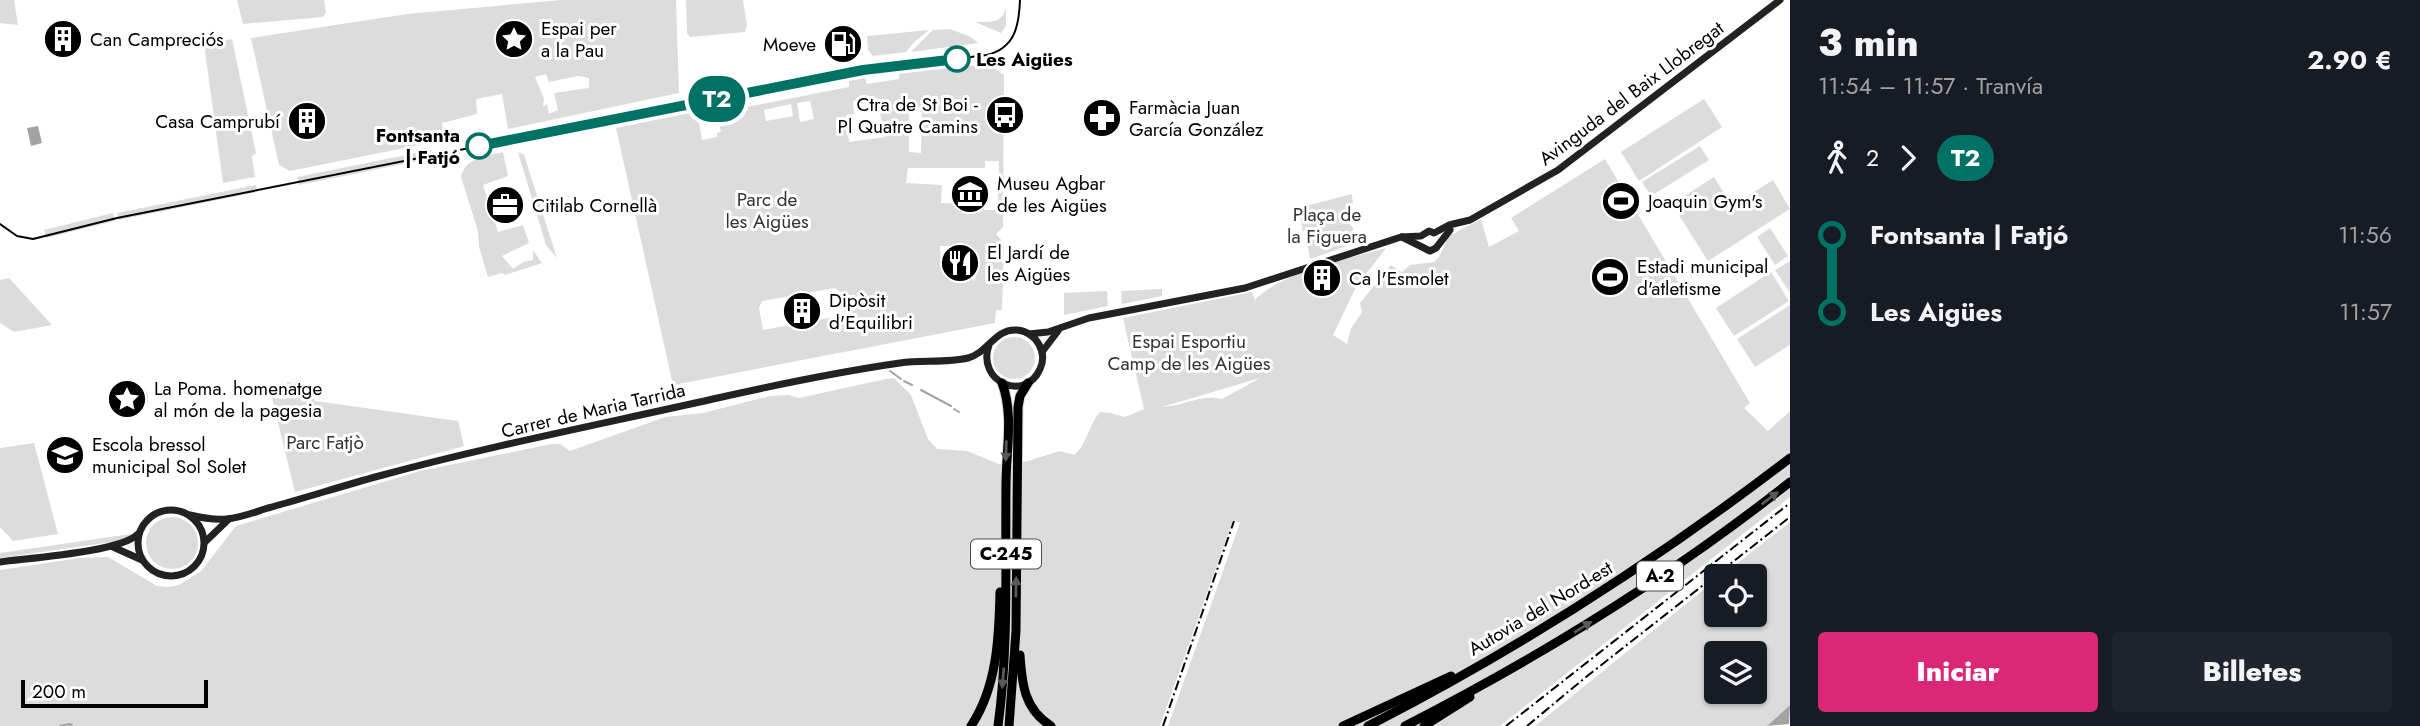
<!DOCTYPE html>
<html lang="es">
<meta charset="utf-8">
<style>
:root{--surface:#171b24;--page:#20242c;--text:#f1f3f6;--muted:#9ea1a6;--accent:#db2777}
body{margin:0;font-family:Jost,sans-serif;background:var(--page);color:var(--text);height:100vh;display:flex;flex-direction:column;font-size:26px;white-space:nowrap}
*{box-sizing:border-box;margin:0}
p{font-size:23px;color:var(--muted)}
.icon{flex:none;width:38px;height:38px;fill:none;stroke:currentColor;stroke-width:2;stroke-linecap:round;stroke-linejoin:round}
.map{position:relative;flex:1;overflow:hidden}
.sheet{display:flex;flex-direction:column;background:var(--surface);width:630px}
.sheet>*{flex:none}
.badge{padding:0 14px;border-radius:23px;font-size:24px;line-height:46px}
.controls{position:absolute;left:1704px;top:564px;display:grid;gap:14px}
.controls a{display:grid;place-items:center;width:63px;height:63px;border-radius:7px;background:var(--surface);box-shadow:0 2px 5px #0004;font-size:35px}
.scale{position:absolute;left:21px;bottom:18px;width:187px;box-sizing:border-box;padding-left:7px;border:4px solid #000;border-top:0;font-size:19px;line-height:24px;white-space:nowrap;color:#000;-webkit-text-stroke:5px #fff;paint-order:stroke}
.map>.badge{position:absolute;translate:-50% -50%;box-shadow:0 0 0 4px #fff}
.legs{display:flex;align-items:center;gap:10px;height:77px;padding:0 28px;font-size:23px}
.legs p{margin-inline-start:auto}
.summary{display:flex;align-items:center;justify-content:space-between;height:119px;padding:0 28px}
h1{font-size:38px;font-weight:800;line-height:52px}
.action{display:flex;gap:14px;margin-top:auto;padding:14px 28px}
.action a{flex:1;height:80px;border-radius:7px;background:var(--accent);color:#fff;font-size:28px;font-weight:800;line-height:80px;text-align:center}
.action a+a{background:var(--page);color:var(--text)}
ul{padding:0 28px;list-style:none}
li{display:flex;align-items:center;gap:24px;height:77px;font-size:26px}
li i{display:grid;place-items:center;width:10px;height:100%;margin:0 9px;background:currentColor}
li i::after{content:'';width:18px;height:18px;margin:-9px;border:5px solid;border-radius:50%;background:var(--surface)}
li p{margin-inline-start:auto}
li:first-child i{background:linear-gradient(#0000 50%,currentColor 0)}
li:last-child i{background:linear-gradient(currentColor 50%,#0000 0)}
main{display:flex;flex:1;min-height:0}
.map>svg:first-child{display:block}
.green{fill:#dcdcdc;fill-rule:evenodd}
.water{fill:#a3a3a3}
.lines{fill:none;stroke-linecap:round;stroke-linejoin:round}
.stream{stroke:#a3a3a3;stroke-width:2}
.highway-casing{stroke:#dbdbdb;stroke-width:11}
.secondary{stroke:#222;stroke-width:7}
.highway{stroke:#000;stroke-width:9}
.tram{stroke:#000;stroke-width:2}
.rail{stroke:#000;stroke-width:2;stroke-dasharray:10 3.5 2 3.5;stroke-linecap:butt}
.oneway{fill:#595959}
.line-1-casing{stroke:#fff;stroke-width:16}
.line-1{stroke:#007165;stroke-width:10}
.stop-1-dot{fill:#fff;stroke:#007165;stroke-width:3.5}
.labels{text-anchor:middle;stroke-width:6;stroke-linejoin:round;paint-order:stroke}
.shield{fill:#fff;stroke:#4c4c4c;stroke-width:2}
.shield-label{font-size:18px;font-weight:bold;fill:#000}
.poi-label{font-size:19px;fill:#000;stroke:#fff;text-anchor:start}
.stop-label{font-size:19px;font-weight:bold;fill:#000;stroke:#fff;text-anchor:start}
.street-label{font-size:19px;fill:#000;stroke:#fff}
.park-label{font-size:19px;fill:#333;stroke:#fff}
</style>
<main>
<div class="map">
<svg width="1790" height="726" viewBox="0 0 1790 726">
<rect width="100%" height="100%" fill="#fff"/>
<!-- green -->
<g class="green">
<path d="M14 0 18 25 0 23V0Z"/>
<path d="M237 0H324L326 13 323 17 243 24Z"/>
<path d="M561 0H676L679 93 508 129 502 94 476 99 477 114 442 123 444 140 290 171 279 165 251 38 407 14ZM546 74 549 82 578 76 589 78V88L554 93 558 110 549 114 547 104 543 107 544 99 535 77Z"/>
<path d="M686 0H743L747 25 745 32 690 37 687 33Z"/>
<path d="M1006 7V26L1001 33 975 22C989 22 1003 24 1006 7Z"/>
<path d="M950 29 971 37 978 43 911 52 933 30Z"/>
<path d="M929 30 913 43 906 52 873 56 868 50 867 36Z"/>
<path d="M232 39 256 153 252 156 255 177 223 183 204 44Z"/>
<path d="M989 64 1004 75 1003 227 996 234 1004 243 1002 310H996L995 323 673 385 616 128 739 103 741 108 849 87V81L865 78 867 84 899 79V73ZM877 98 885 137 849 142 846 115 854 114 853 101ZM810 101 814 119 800 122 797 103ZM791 104 793 116 766 121 764 110ZM909 108H922L921 153 909 152ZM712 116 713 119H718L721 132 717 133V137L702 140 698 118ZM985 161H999L998 210H984V204L941 203 942 185 906 183 908 168H985ZM940 246C958 246 975 245 980 265L974 281 971 278C963 283 957 282 950 276L948 267 941 266ZM835 288 842 293 845 315 763 330 759 308 762 301Z"/>
<path d="M1704 99 1722 127 1639 181 1621 152Z"/>
<path d="M1700 146 1709 160 1651 196 1642 182Z"/>
<path d="M431 150 433 158 299 185 297 177Z"/>
<path d="M503 152 508 176 483 185 498 232 523 225 529 243 502 256 513 269 523 262 533 260V250L542 263 505 275 502 273 488 277 479 247 478 231 461 177C465 158 486 156 503 152Z"/>
<path d="M518 152 524 155 557 258 546 245Z"/>
<path d="M1605 159 1750 403 1744 408 1768 431 1790 411V497L1500 726H1168L1240 523 1233 520 1160 726H0V570L80 558 108 557 157 586 170 587 179 585 201 571 236 526 420 471 552 444H560L570 451 665 417 703 413 770 396 788 395 799 398 886 379 894 378 911 395 928 439 937 449 967 451 999 464 1024 462 1060 451 1074 455C1087 445 1088 426 1100 412L1111 413 1125 417 1144 409 1123 318 1252 292 1255 300C1278 274 1352 257 1386 248L1356 287 1333 335 1347 344 1351 329 1362 312 1360 303 1391 265 1402 272 1410 265 1434 262 1439 257 1449 236 1481 219 1489 247 1519 231 1511 218ZM1260 378 1222 399C1201 394 1184 406 1162 407Z"/>
<path d="M1714 177 1732 206 1773 180 1790 209 1708 261 1672 204Z"/>
<path d="M256 185 257 192 119 220 117 213Z"/>
<path d="M1352 194 1354 221 1349 223 1353 228V244L1310 259 1305 231H1303L1298 208Z"/>
<path d="M113 213 115 221 46 238 44 230Z"/>
<path d="M1770 228 1788 256 1775 265 1757 237Z"/>
<path d="M1790 261V293L1775 270Z"/>
<path d="M1771 272 1789 301 1734 336 1716 308Z"/>
<path d="M9 278 52 325 14 332 0 323V280Z"/>
<path d="M1162 289V296L1122 304 1121 291Z"/>
<path d="M1107 291 1108 306 1064 315V293Z"/>
<path d="M1790 305V345L1755 367 1737 339Z"/>
<circle cx="1014" cy="358" r="21"/>
<path d="M287 382 307 384 315 401 458 421 464 446 295 492 272 398 286 399Z"/>
<circle cx="135" cy="398" r="13"/>
<path d="M34 443 58 534 13 541 0 527V448Z"/>
<circle cx="172" cy="543" r="26"/>
<path d="M1790 522V705L1767 726H1535L1717 579V614H1755V576H1721ZM1717 653H1755V691H1717Z"/>
<path d="M131 534 126 540 0 558V553Z"/>
</g>
<!-- water -->
<g class="water">
<path d="M38 126 42 143 31 146 27 128Z"/>
<path d="M1790 705 1789 724 1767 726Z"/>
</g>
<g class="lines">
<!-- stream -->
<g class="stream">
<path d="M890 371 901 379"/>
<path d="M904 381 912 385"/>
<path d="M921 390 951 406"/>
<path d="M954 409 959 412"/>
<path d="M60 726 70 724 72 726"/>
</g>
<!-- highway casing -->
<g class="highway-casing">
<g id="highway">
<path d="M1020 655C1022 684 1024 709 1051 726"/>
<path d="M971 726C997 687 999 638 1000 592"/>
<path d="M998 726C1009 646 1005 565 1006 484 1006 452 1014 414 1002 383"/>
<path d="M1009 726 1016 631 1018 407 1020 396 1028 383"/>
<path d="M1343 726 1451 676"/>
<path d="M1368 726C1517 650 1657 560 1790 458"/>
<path d="M1405 726C1540 657 1670 577 1790 482"/>
<path d="M1424 726 1470 697"/>
</g>
</g>
<!-- secondary -->
<g class="secondary">
<path d="M1402 237 1430 251 1436 248 1450 230"/>
<path d="M1029 334 1048 332 1089 318 1245 288 1401 237 1421 236 1429 231 1434 233 1449 225 1470 220 1558 170 1780 0"/>
<path d="M1042 352 1058 331"/>
<circle cx="171" cy="543" r="33"/>
<path d="M190 515C202 518 215 520 227 519 240 518 255 512 268 508 305 498 342 486 379 476 489 446 602 424 713 399 775 385 837 372 900 363 922 360 947 363 968 358 988 353 995 328 1017 330 1036 332 1048 352 1040 369 1025 403 976 382 989 345"/>
<path d="M205 542 229 519"/>
<path d="M113 547 142 560"/>
<path d="M0 562C28 558 121 552 138 534"/>
</g>
<!-- highway -->
<use href="#highway" class="highway"/>
<!-- tram -->
<path class="tram" d="M0 224 17 236 33 239 117 218 863 70 987 55C1015 48 1019 26 1020 0"/>
<!-- rail -->
<g class="rail">
<path d="M1163 726 1234 521"/>
<path d="M1506 726 1790 503"/>
<path d="M1527 726 1586 677 1790 517"/>
</g>
</g>
<!-- one-way arrows -->
<defs><path id="oneway-solid" d="M-6-.8H1V-3.2L6.5 0L1 3.2V.8H-6Z" transform="scale(1.75)"/></defs>
<g class="oneway">
<use href="#oneway-solid" transform="translate(1006 451) rotate(92)"/>
<use href="#oneway-solid" transform="translate(1770 498) rotate(-37)"/>
<use href="#oneway-solid" transform="translate(1016 587) rotate(-89)"/>
<use href="#oneway-solid" transform="translate(1583 627) rotate(-32)"/>
<use href="#oneway-solid" transform="translate(1003 678) rotate(95)"/>
</g>
<g class="lines">
<!-- line-1 casing -->
<g class="line-1-casing">
<path id="line-1" d="M479 146 863 70 957 59"/>
</g>
<!-- line-1 -->
<use href="#line-1" class="line-1"/>
</g>
<!-- icons -->
<defs>
<g id="building-disc" transform="scale(2.0125)"><circle r="9.5" fill="#000" stroke="#fff"/><path d="M-4-6H4V6H1V3H-1V6H-4ZM-2.5-4.3h1.7v1.8h-1.7ZM.8-4.3h1.7v1.8H.8ZM-2.5-1h1.7V.8h-1.7ZM.8-1h1.7V.8H.8Z" fill="#fff"/></g>
<g id="sight-disc" transform="scale(2.0125)"><circle r="9.5" fill="#000" stroke="#fff"/><path d="M0-6L1.8-2.2L6-1.7L2.9 1.2L3.7 5.4L0 3.3L-3.7 5.4L-2.9 1.2L-6-1.7L-1.8-2.2Z" fill="#fff"/></g>
<g id="fuel-disc" transform="scale(2.0125)"><circle r="9.5" fill="#000" stroke="#fff"/><path d="M-5.5-6h7V0h2V4h1.3V-2.5L3-4.5l.8-.8L6-3V5H2.5V1h-1V6h-7ZM-4.2-4.7v3.2H.2V-4.7Z" fill="#fff"/></g>
<g id="bus-disc" transform="scale(2.0125)"><circle r="9.5" fill="#000" stroke="#fff"/><path d="M-5-6H5V4H4V6H2V4H-2V6H-4V4H-5ZM-3.5-4V0h7V-4ZM-3.5 1.2v1.5H-2V1.2ZM2 1.2v1.5H3.5V1.2Z" fill="#fff"/></g>
<g id="pharmacy-disc" transform="scale(2.0125)"><circle r="9.5" fill="#000" stroke="#fff"/><path d="M-2-6h4v4h4v4h-4v4h-4v-4h-4v-4h4Z" fill="#fff"/></g>
<g id="museum-disc" transform="scale(2.0125)"><circle r="9.5" fill="#000" stroke="#fff"/><path d="M0-6L6-3V-2H-6V-3ZM-5-1h2V3h-2ZM-1-1h2V3h-2ZM3-1h2V3H3ZM-6 4H6V6H-6Z" fill="#fff"/></g>
<g id="stadium-disc" transform="scale(2.0125)"><circle r="9.5" fill="#000" stroke="#fff"/><path d="M0-5a6.5 5 0 1 0 0 10a6.5 5 0 1 0 0-10ZM-3.5-1.8h7v3.6h-7Z" fill="#fff"/></g>
<g id="office-disc" transform="scale(2.0125)"><circle r="9.5" fill="#000" stroke="#fff"/><path d="M-6-3h4V-5.5h4V-3h4V5H-6ZM-1-4.5V-3h2v-1.5ZM-6 0V1H6V0Z" fill="#fff"/></g>
<g id="restaurant-disc" transform="scale(2.0125)"><circle r="9.5" fill="#000" stroke="#fff"/><path d="M-5-6h1v4h1v-4h1v4h1v-4h1v5L-1.5 .5V6h-2V.5L-5-1ZM5-6V6H3V1.5H1.5Q1.5-4 5-6Z" fill="#fff"/></g>
<g id="school-disc" transform="scale(2.0125)"><circle r="9.5" fill="#000" stroke="#fff"/><path d="M0-5L7-2L0 1L-7-2ZM-4 1L0 2.5L4 1V4Q0 6-4 4Z" fill="#fff"/></g>
</defs>
<g fill-rule="evenodd">
<use href="#building-disc" x="63" y="39"/>
<use href="#sight-disc" x="514" y="39"/>
<use href="#fuel-disc" x="843" y="44"/>
<use href="#bus-disc" x="1005" y="115"/>
<use href="#pharmacy-disc" x="1102" y="118"/>
<use href="#building-disc" x="307" y="121"/>
<use href="#museum-disc" x="970" y="194"/>
<use href="#stadium-disc" x="1621" y="201"/>
<use href="#office-disc" x="505" y="205"/>
<use href="#restaurant-disc" x="960" y="263"/>
<use href="#stadium-disc" x="1610" y="277"/>
<use href="#building-disc" x="1322" y="278"/>
<use href="#building-disc" x="802" y="311"/>
<use href="#sight-disc" x="127" y="399"/>
<use href="#school-disc" x="65" y="455"/>
</g>
<!-- markers -->
<g class="stop-1-dot">
<circle cx="957" cy="59" r="12"/>
<circle cx="479" cy="146" r="12"/>
</g>
<g class="labels">
<!-- shield labels -->
<g class="shield">
<rect x="971" y="539.5" width="70" height="29" rx="5"/>
<rect x="1637" y="561.5" width="46" height="29" rx="5"/>
</g>
<g class="shield-label">
<text x="1006" y="560">C-245</text>
<text x="1660" y="582">A-2</text>
</g>
<!-- poi labels -->
<g class="poi-label">
<text x="541" y="35">Espai per<tspan x="541" dy="22">a la Pau</tspan></text>
<text x="90" y="46">Can Campreciós</text>
<text x="816" y="51" text-anchor="end">Moeve</text>
<text x="978" y="111" text-anchor="end">Ctra de St Boi -<tspan x="978" dy="22">Pl Quatre Camins</tspan></text>
<text x="1129" y="114">Farmàcia Juan<tspan x="1129" dy="22">García González</tspan></text>
<text x="280" y="128" text-anchor="end">Casa Camprubí</text>
<text x="997" y="190">Museu Agbar<tspan x="997" dy="22">de les Aigües</tspan></text>
<text x="1648" y="208">Joaquin Gym's</text>
<text x="532" y="212">Citilab Cornellà</text>
<text x="987" y="259">El Jardí de<tspan x="987" dy="22">les Aigües</tspan></text>
<text x="1637" y="273">Estadi municipal<tspan x="1637" dy="22">d'atletisme</tspan></text>
<text x="1349" y="285">Ca l'Esmolet</text>
<text x="829" y="307">Dipòsit<tspan x="829" dy="22">d'Equilibri</tspan></text>
<text x="154" y="395">La Poma. homenatge<tspan x="154" dy="22">al món de la pagesia</tspan></text>
<text x="92" y="451">Escola bressol<tspan x="92" dy="22">municipal Sol Solet</tspan></text>
</g>
<!-- stop labels -->
<g class="stop-label">
<text x="976" y="66">Les Aigües</text>
<text x="460" y="142" text-anchor="end">Fontsanta<tspan x="460" dy="22">| Fatjó</tspan></text>
</g>
<!-- street labels -->
<g class="street-label">
<text transform="translate(1631 93) rotate(-37)" y="7">Avinguda del Baix Llobregat</text>
<text transform="translate(593 410) rotate(-13)" y="7">Carrer de Maria Tarrida</text>
<text transform="translate(1540 608) rotate(-31)" y="7">Autovia del Nord-est</text>
</g>
<!-- park labels -->
<g class="park-label">
<text x="767" y="206">Parc de<tspan x="767" dy="22">les Aigües</tspan></text>
<text x="1327" y="221">Plaça de<tspan x="1327" dy="22">la Figuera</tspan></text>
<text x="1189" y="348">Espai Esportiu<tspan x="1189" dy="22">Camp de les Aigües</tspan></text>
<text x="325" y="449">Parc Fatjò</text>
</g>
</g>
</svg>
<div class="controls">
<a><svg class="icon" aria-label="locate" viewBox="0 0 24 24"><circle cx="12" cy="12" r="6"/><path d="M12 2v4M12 18v4M2 12h4M18 12h4"/></svg></a>
<a><svg class="icon" aria-label="layers" viewBox="0 0 24 24"><path d="M12 4l9 5-9 5-9-5zM3 14l9 5 9-5"/></svg></a>
</div>
<div class="scale">200 m</div>
<b class="badge" style="left:717px;top:99px;background:#007165;color:#fff">T2</b>
</div>
<section class="sheet">
<div class="summary"><div><h1>3 min</h1><p>11:54 – 11:57 · Tranvía</p></div><b>2.90 €</b></div>
<div class="legs"><svg class="icon" aria-label="walk" viewBox="0 0 24 24"><circle cx="13" cy="4" r="2"/><path d="M13 8l-2 6 4 7M11 14l-3 7M7 12l3-4h3l4 4"/></svg>2<svg class="icon" aria-label="forward" viewBox="0 0 24 24"><path d="M9 5l7 7-7 7"/></svg><b class="badge" style="background:#007165;color:#fff">T2</b></div>
<ul>
<li><i style="color:#007165"></i><b>Fontsanta | Fatjó</b><p>11:56</p></li>
<li><i style="color:#007165"></i><b>Les Aigües</b><p>11:57</p></li>
</ul>
<div class="action"><a>Iniciar</a><a>Billetes</a></div>
</section>
</main>
